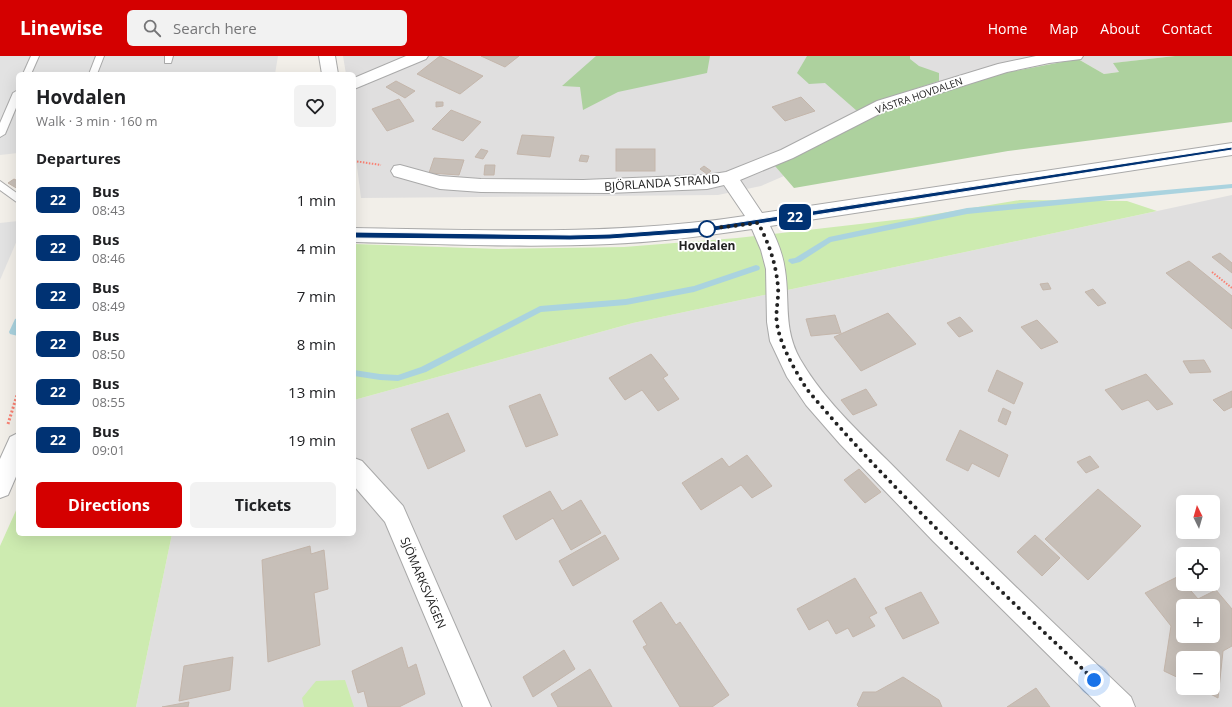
<!DOCTYPE html>
<meta charset="utf-8">
<style>
:root{--surface:#fff;--page:#f2f2f2;--text:#202124;--muted:#757577;--accent:#d40000}
body{margin:0;font-family:"Open Sans",sans-serif;background:var(--page);color:var(--text);height:100vh;display:flex;flex-direction:column;font-size:15px;white-space:nowrap}
*{box-sizing:border-box;margin:0}
p{font-size:13px;color:var(--muted)}
.icon{flex:none;width:22px;height:22px;fill:none;stroke:currentColor;stroke-width:2;stroke-linecap:round;stroke-linejoin:round}
.map{position:relative;flex:1;overflow:hidden}
.sheet{position:absolute;left:16px;top:16px;width:340px;height:464px;display:flex;flex-direction:column;background:var(--surface);border-radius:6px;box-shadow:0 4px 16px #0002}
.sheet>*{flex:none}
.badge{padding:0 8px;border-radius:6px;font-size:14px;line-height:26px}
.needle{width:26px;rotate:355deg}
.fabs{position:absolute;left:1176px;top:439px;display:grid;gap:8px}
.fabs a{display:grid;place-items:center;width:44px;height:44px;border-radius:6px;background:var(--surface);box-shadow:0 4px 16px #0002;font-size:20px}
.you{position:absolute;width:20px;height:20px;margin:-10px;border:3px solid #fff;border-radius:50%;background:#1a73e8;box-shadow:0 0 0 6px #1a73e833}
.map>.badge{position:absolute;translate:-50% -50%;box-shadow:0 0 0 2px #fff}
h2{padding:0 20px;font-size:15px;line-height:36px}
.round{display:grid;place-items:center;flex:none;width:42px;height:42px;border-radius:6px;background:var(--page)}
.overview{display:flex;align-items:center;justify-content:space-between;height:68px;padding:0 20px}
h1{font-size:19px;font-weight:700;line-height:30px}
.cta{display:flex;gap:8px;margin-top:auto;padding:8px 20px}
.cta a{flex:1;height:46px;border-radius:6px;background:var(--accent);color:#fff;font-size:16px;font-weight:700;line-height:46px;text-align:center}
.cta a+a{background:var(--page);color:var(--text)}
ul{padding:0;list-style:none}
li{display:flex;align-items:center;gap:12px;height:48px;padding:0 20px}
li div{flex:1}
li b{display:block;font-size:15px}
li em{font-style:normal}
li .badge{min-width:44px;font-weight:700;text-align:center}
header{display:flex;align-items:center;gap:24px;box-sizing:border-box;height:56px;padding:0 20px;background:var(--accent);color:#fff}
header strong{font-size:19px}
nav{display:flex;gap:22px;margin-inline-start:auto;font-size:14px}
.search{width:280px;height:36px;background:var(--page);display:flex;align-items:center;gap:10px;box-sizing:border-box;padding:0 14px;border-radius:6px;color:var(--muted);font-size:15px}
.map>svg:first-child{display:block}
.residential{fill:#e0dfdf;fill-rule:evenodd}
.grass{fill:#cdebb0}
.forest{fill:#add19e}
.parking{fill:#e2e2e2}
.lines{fill:none;stroke-linecap:round;stroke-linejoin:round}
.stream{fill:#aad3df;fill-rule:evenodd}
.building{fill:#c7bfb8;stroke:#c4b6ab;fill-rule:evenodd}
.service-casing{stroke:#a9a9a9;stroke-width:2}
.minor-casing{stroke:#a9a9a9;stroke-width:2}
.path-far1{stroke:#fa8072;stroke-width:2;stroke-dasharray:1.5 1.5;stroke-linecap:butt}
.path{stroke:#fa8072;stroke-width:3;stroke-dasharray:2 2;stroke-linecap:butt}
.service{fill:#fff;fill-rule:evenodd}
.minor{fill:#fff;fill-rule:evenodd}
.line{fill:#003273;stroke:#fff}
.walk{stroke:#222;stroke-width:4;stroke-dasharray:0 7.2}
.stop-dot{fill:#fff;stroke:#003273;stroke-width:2}
.labels{text-anchor:middle;stroke-width:3.5;stroke-linejoin:round;paint-order:stroke}
.far-street-label{font-size:10px;fill:#222;stroke:#fff}
.street-label{font-size:12px;fill:#222;stroke:#fff}
.stop-label{font-size:12px;font-weight:bold;fill:#222;stroke:#fff}
</style>
<header>
<strong>Linewise</strong>
<div class="search"><svg class="icon" aria-label="search" viewBox="0 0 24 24"><circle cx="10" cy="10" r="6"/><path d="M15 15l6 6"/></svg>Search here</div>
<nav><a>Home</a><a>Map</a><a>About</a><a>Contact</a></nav>
</header>
<div class="map">
<svg width="1232" height="651" viewBox="0 0 1232 651">
<rect width="100%" height="100%" fill="#f2efe9"/>
<!-- residential -->
<g class="residential">
<path d="M343 0H1175L1114 7 1119 16 1104 18 1078 3 1004 17 878 56 776 110 784 120 761 130 718 139 361 142 354 87V18H346Z"/>
<path d="M1232 139V651H136L172 478H354V344L633 267ZM1183 446H1213V476H1183ZM1183 498H1213V528H1183ZM1183 550H1213V580H1183ZM1183 602H1213V632H1183Z"/>
</g>
<!-- grass -->
<g class="grass">
<path d="M1020 144 1127 145 1157 155 633 267 354 344V188L499 193 624 191 737 182 912 162Z"/>
<path d="M18 450V478H172L136 651H0V490Z"/>
<path d="M345 624 354 651H304L302 642 316 625Z"/>
</g>
<!-- forest -->
<g class="forest">
<path d="M596 0H710L707 17 618 36 583 54 580 31 562 30Z"/>
<path d="M807 0H910V3L919 10 939 17V25L893 40 857 55 825 27 809 28 797 17Z"/>
<path d="M1175 0H1232V66L1008 95 794 132 775 110 878 56 1004 17 1078 3 1104 18 1119 16 1113 7Z"/>
</g>
<!-- parking -->
<g class="parking">
<path d="M0 0H278L275 18H18V97L0 99Z"/>
<path d="M18 165V182L0 224V167Z"/>
</g>
<g class="lines">
<!-- stream -->
<g class="stream">
<path d="M1232 128V132L967 158 831 186 800 206 792 208 788 205 789 203 795 202 829 181 967 152Z"/>
<path d="M756 209 759 210 760 212 759 214 694 236 626 249 541 256 426 316 398 325 380 324 354 320V314L380 318 398 319 421 311 540 250 626 243 694 230Z"/>
<path d="M18 262V280L10 278 9 276 15 263Z"/>
</g>
</g>
<!-- building -->
<g class="building">
<path d="M440 0 483 20 460 38 417 18Z"/>
<path d="M481 0H519L505 11Z"/>
<path d="M396 25 415 35 405 42 386 31Z"/>
<path d="M801 41 815 55 785 65 772 51Z"/>
<path d="M399 43 414 65 387 75 372 53Z"/>
<path d="M436 46H443V50L436 51Z"/>
<path d="M451 54 481 66 463 85 432 73Z"/>
<path d="M522 79 554 81 550 101 517 98Z"/>
<path d="M481 93 488 95 483 103 475 101Z"/>
<rect x="616" y="93" width="39" height="22"/>
<path d="M581 99 589 100 587 106 579 105Z"/>
<path d="M434 102 464 104 459 119 429 117Z"/>
<path d="M485 109H495L494 119H484Z"/>
<path d="M704 110 711 115 707 118 700 113Z"/>
<path d="M14 123 18 125V133L8 127Z"/>
<path d="M1220 197 1232 207V217L1212 201Z"/>
<path d="M1189 205 1232 240V273L1166 217Z"/>
<path d="M1048 227 1051 233 1043 234 1040 228Z"/>
<path d="M1093 233 1106 247 1098 250 1085 236Z"/>
<path d="M888 257 916 288 861 315 834 281Z"/>
<path d="M835 259 841 277 811 280 806 263Z"/>
<path d="M960 261 973 275 959 281 947 267Z"/>
<path d="M1037 264 1058 286 1041 293 1021 271Z"/>
<path d="M651 298 668 319 663 322 679 343 658 355 642 334 625 344 609 322Z"/>
<path d="M1204 304 1211 316 1190 317 1183 305Z"/>
<path d="M997 314 1023 327 1014 348 988 335Z"/>
<path d="M1146 318 1173 348 1157 354 1148 344 1122 354 1105 334Z"/>
<path d="M866 333 877 349 853 359 841 344Z"/>
<path d="M1232 335V351L1224 355 1213 344Z"/>
<path d="M540 338 558 379 526 391 509 350Z"/>
<path d="M1003 352 1011 356 1006 369 998 365Z"/>
<path d="M448 357 465 395 428 413 411 373Z"/>
<path d="M960 374 1008 399 999 421 972 407 968 415 946 404Z"/>
<path d="M747 399 772 430 752 442 741 429 701 454 682 427 722 402 729 411Z"/>
<path d="M1090 400 1099 411 1086 417 1077 406Z"/>
<path d="M859 413 881 436 865 447 844 424Z"/>
<path d="M1098 433 1141 470 1088 524 1045 483Z"/>
<path d="M550 435 562 455 581 444 601 477 571 494 553 462 516 484 503 460Z"/>
<path d="M605 479 619 503 573 530 559 505Z"/>
<path d="M1035 479 1060 502 1042 520 1017 496Z"/>
<path d="M310 490 311 498 324 494 328 533 314 537 320 589 268 606 262 504Z"/>
<path d="M1179 520 1183 528H1185L1198 543 1216 534 1232 553V590L1223 595 1218 642 1199 632H1213V602H1183V624L1164 615 1171 570 1145 537ZM1183 550H1213V580H1183Z"/>
<path d="M855 522 877 557 869 561 875 570 853 581 848 572 836 578 828 564 809 574 797 553Z"/>
<path d="M921 536 939 567 903 583 885 552Z"/>
<path d="M661 546 676 569 680 566 729 639 712 651H680L643 591 647 589 633 565Z"/>
<path d="M402 591 408 612 416 608 425 638 399 651H368L364 635 358 637 352 615Z"/>
<path d="M564 594 575 613 533 641 523 621Z"/>
<path d="M233 601 230 634 179 645 184 610Z"/>
<path d="M590 613 612 651H558L551 638Z"/>
<path d="M903 621 939 644 942 651H859L857 649 863 636H876Z"/>
<path d="M1036 632 1050 651H1007Z"/>
<path d="M189 646 188 651H162Z"/>
</g>
<g class="lines">
<!-- service casing -->
<g class="service-casing">
<g id="service">
<path d="M31 0H39L31 18H23Z"/>
<path d="M96 0H104L97 18H89Z"/>
<path d="M165 0H173L171 7H165Z"/>
<path d="M18 34V47L5 78 0 81V67L13 37Z"/>
<path d="M0 125 18 138V147L0 134Z"/>
</g>
</g>
<!-- minor casing -->
<g class="minor-casing">
<g id="minor">
<path d="M319 0H335L338 18H322Z"/>
<path d="M406 0H428L426 3 354 33V22Z"/>
<path d="M1036 0H1083L1081 3 1049 7 1007 16 889 53 793 102 740 124 762 157 1232 87V99L770 170C777 184 783 198 785 214 790 247 783 272 800 303 826 348 866 382 901 418 976 494 1054 567 1131 641L1135 651H1101L933 485 840 388 806 349 787 321 770 285 767 266 766 213 761 194 752 173C705 180 657 186 610 188 525 192 439 188 354 186V172C485 174 615 180 745 160L724 129 707 133 608 137 481 136 440 133 394 120 391 115 394 110 400 109 440 120 481 123 583 124 707 119 726 116 781 94 877 45 998 8Z"/>
<path d="M18 377V416L8 439 0 442V403L10 381Z"/>
<path d="M354 402 362 405 403 450 491 651H463L385 466 354 430Z"/>
</g>
</g>
<!-- path-far1 -->
<g class="path-far1">
<path d="M354 105 381 109"/>
<path d="M1212 216 1232 232"/>
</g>
<!-- path -->
<path class="path" d="M8 368 18 336"/>
<!-- service -->
<use href="#service" class="service"/>
<!-- minor -->
<use href="#minor" class="minor"/>
</g>
<!-- line -->
<path class="line" d="M1232 91V94L707 176 610 183 570 184 354 182 351 179 354 176 570 179 610 178 707 171Z"/>
<g class="lines">
<!-- walk -->
<path class="walk" d="M707 173 758 167C769 187 776 208 778 231 779 243 775 256 777 268 781 291 794 312 806 332 892 436 997 530 1094 624"/>
</g>
<!-- markers -->
<circle class="stop-dot" cx="707" cy="173" r="8"/>
<g class="labels">
<!-- far-street labels -->
<g class="far-street-label">
<text transform="translate(919 39) rotate(-19)" y="4">VÄSTRA HOVDALEN</text>
</g>
<!-- street labels -->
<g class="street-label">
<text transform="translate(662 127) rotate(-4)" y="4">BJÖRLANDA STRAND</text>
<text transform="translate(423 527) rotate(67)" y="4">SJÖMARKSVÄGEN</text>
</g>
<!-- stop labels -->
<g class="stop-label">
<text x="707" y="194">Hovdalen</text>
</g>
</g>
</svg>
<div class="fabs">
<a><svg class="needle" viewBox="-14 -14 28 28"><path d="M0-13l5 13h-10z" fill="#e53935"/><path d="M0 13l5-13h-10z" fill="#757577"/></svg></a>
<a><svg class="icon" aria-label="locate" viewBox="0 0 24 24"><circle cx="12" cy="12" r="6"/><path d="M12 2v4M12 18v4M2 12h4M18 12h4"/></svg></a>
<a>+</a>
<a>−</a>
</div>
<div class="you" style="left:1094px;top:624px"></div>
<b class="badge" style="left:795px;top:161px;background:#003273;color:#fff">22</b>
<section class="sheet">
<div class="overview"><div><h1>Hovdalen</h1><p>Walk · 3 min · 160 m</p></div><a class="round"><svg class="icon" aria-label="heart" viewBox="0 0 24 24"><path d="M12 20l-8-8c-3-5 5-10 8-4 3-6 11-1 8 4z"/></svg></a></div>
<h2>Departures</h2>
<ul>
<li><span class="badge" style="background:#003273;color:#fff">22</span><div><b>Bus</b><p>08:43</p></div><em>1 min</em></li>
<li><span class="badge" style="background:#003273;color:#fff">22</span><div><b>Bus</b><p>08:46</p></div><em>4 min</em></li>
<li><span class="badge" style="background:#003273;color:#fff">22</span><div><b>Bus</b><p>08:49</p></div><em>7 min</em></li>
<li><span class="badge" style="background:#003273;color:#fff">22</span><div><b>Bus</b><p>08:50</p></div><em>8 min</em></li>
<li><span class="badge" style="background:#003273;color:#fff">22</span><div><b>Bus</b><p>08:55</p></div><em>13 min</em></li>
<li><span class="badge" style="background:#003273;color:#fff">22</span><div><b>Bus</b><p>09:01</p></div><em>19 min</em></li>
</ul>
<div class="cta"><a>Directions</a><a>Tickets</a></div>
</section>
</div>
